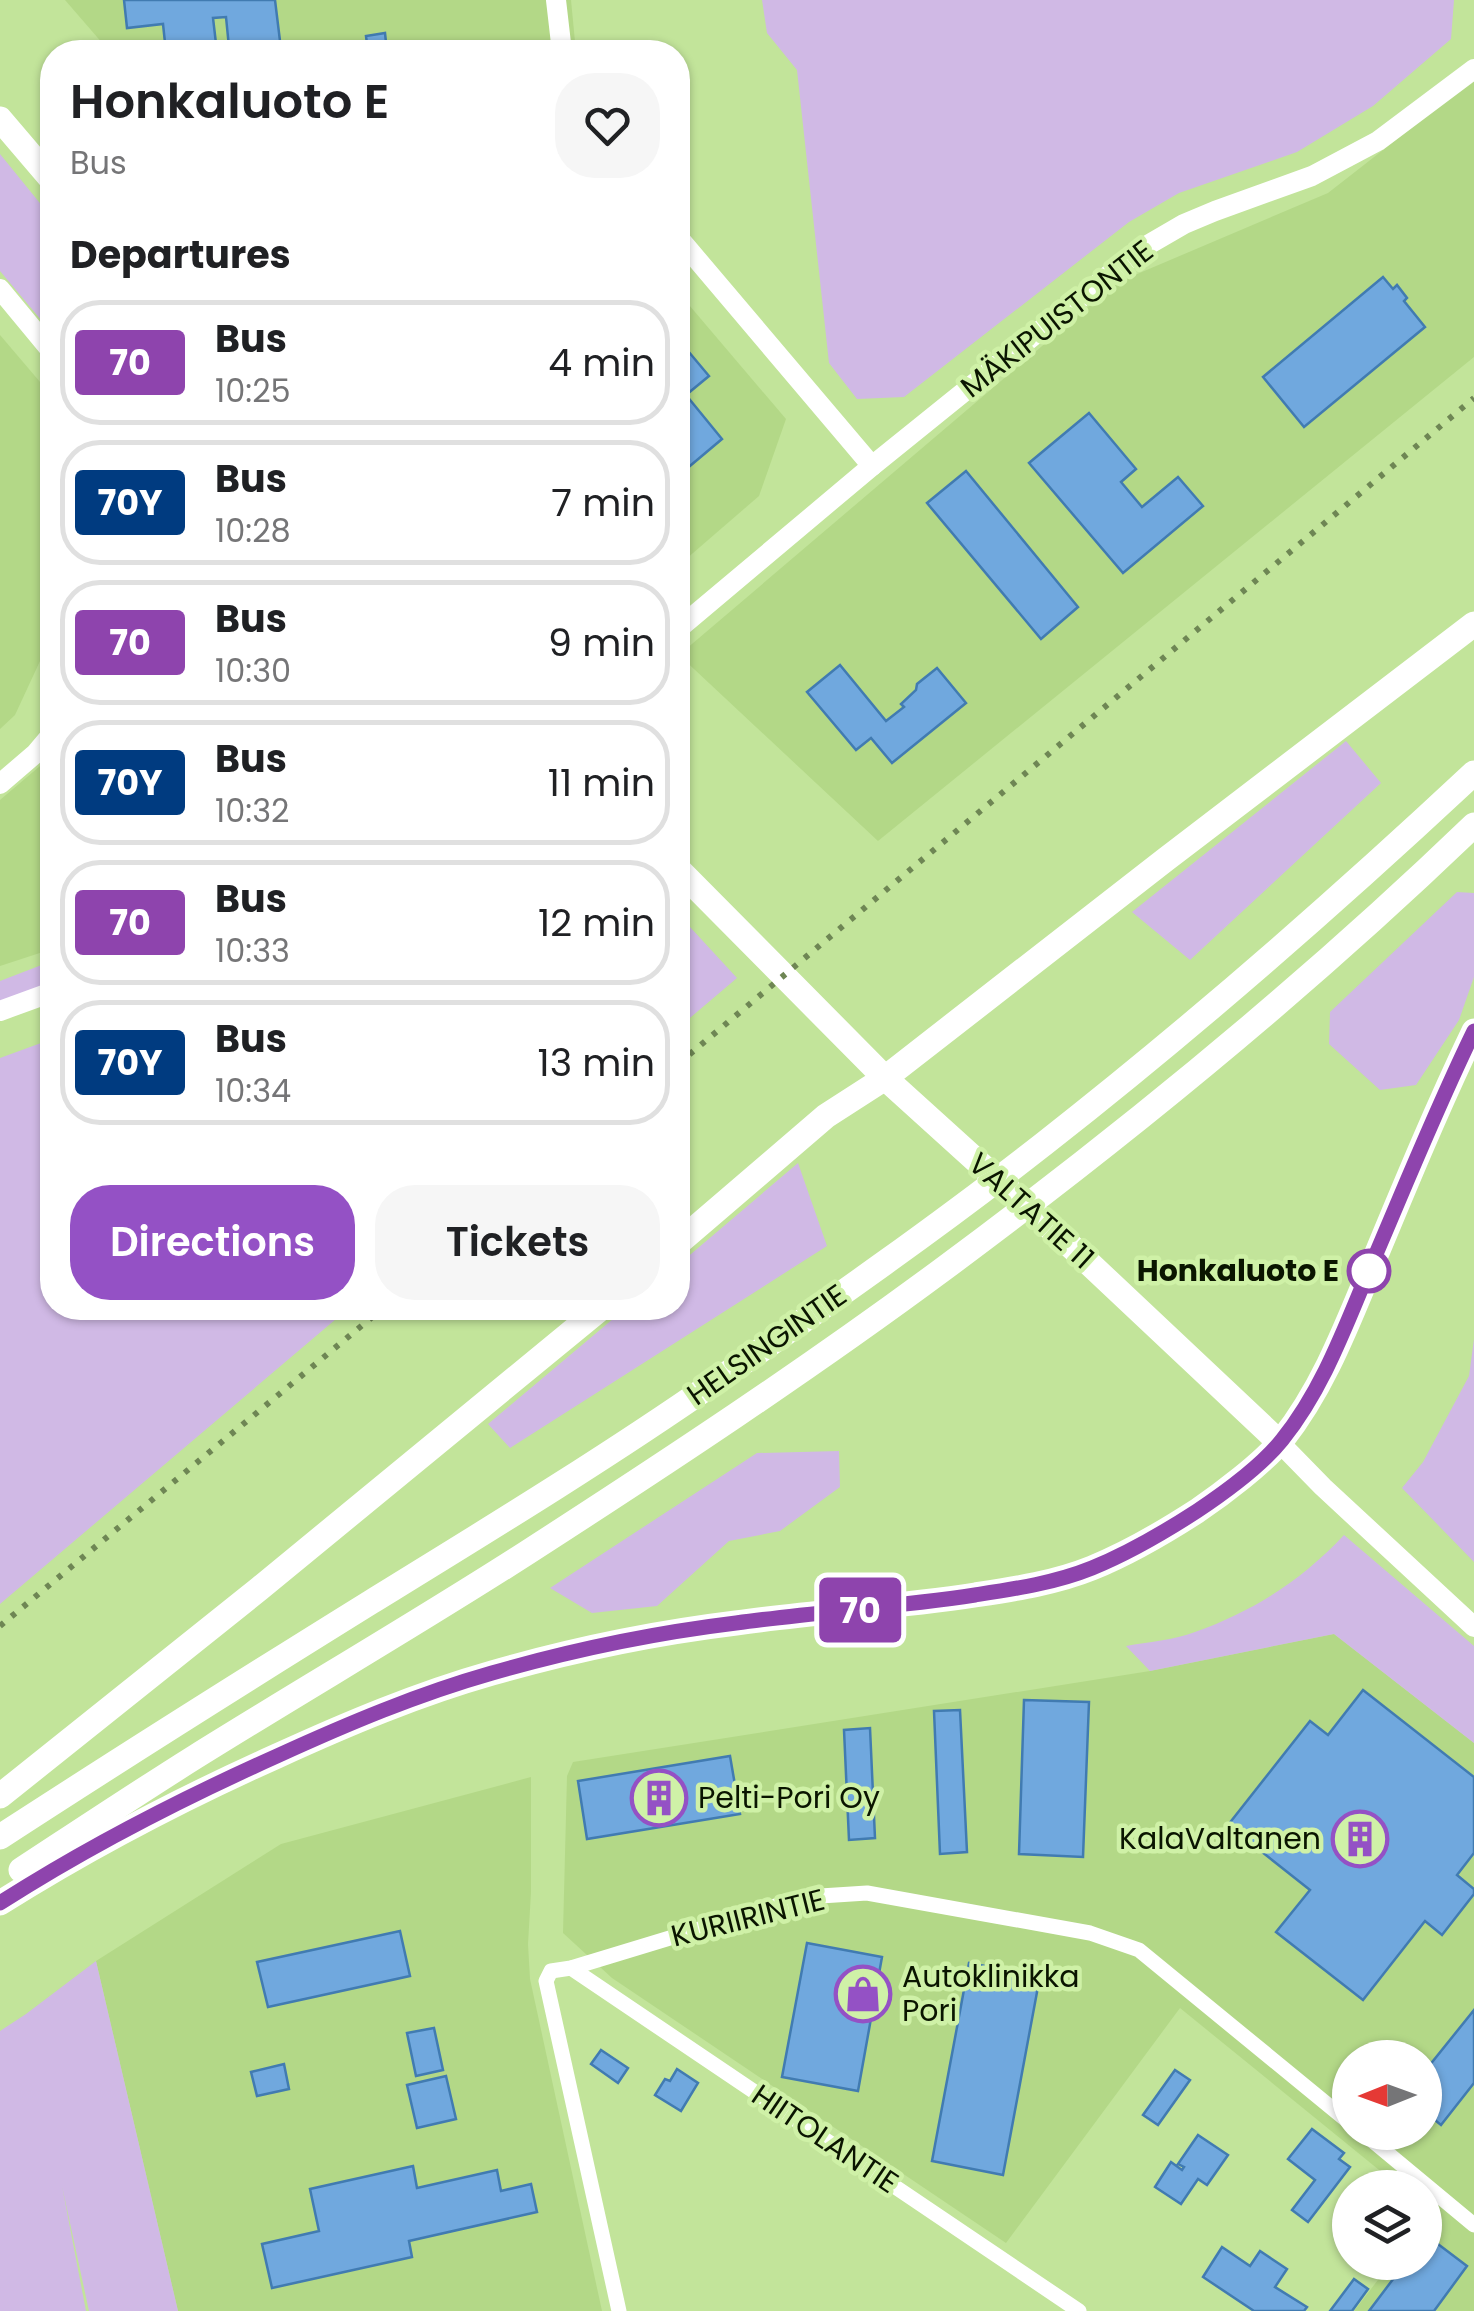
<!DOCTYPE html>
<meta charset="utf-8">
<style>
:root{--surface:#fff;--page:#f6f6f6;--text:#202124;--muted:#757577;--line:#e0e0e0;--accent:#9451c5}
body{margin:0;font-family:Poppins,sans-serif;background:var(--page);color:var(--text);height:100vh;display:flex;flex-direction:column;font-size:38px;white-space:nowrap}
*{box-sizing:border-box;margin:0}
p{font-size:32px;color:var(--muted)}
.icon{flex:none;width:55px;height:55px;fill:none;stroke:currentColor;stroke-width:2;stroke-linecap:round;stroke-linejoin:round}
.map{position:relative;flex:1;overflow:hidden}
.drawer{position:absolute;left:40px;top:40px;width:650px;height:1280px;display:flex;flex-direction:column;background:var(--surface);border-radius:40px;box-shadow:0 2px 8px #0004}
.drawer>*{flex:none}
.badge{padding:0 20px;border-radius:8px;font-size:35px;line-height:65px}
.needle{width:65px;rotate:269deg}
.fabs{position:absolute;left:1332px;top:2040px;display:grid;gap:20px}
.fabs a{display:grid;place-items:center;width:110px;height:110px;border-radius:50%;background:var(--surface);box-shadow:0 2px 8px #0004;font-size:50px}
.map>.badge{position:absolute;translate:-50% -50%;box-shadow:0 0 0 5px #fff}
h2{padding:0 30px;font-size:38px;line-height:90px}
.round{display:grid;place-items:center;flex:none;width:105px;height:105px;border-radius:40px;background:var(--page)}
.overview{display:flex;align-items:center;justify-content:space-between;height:170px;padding:0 30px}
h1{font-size:48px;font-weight:600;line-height:75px}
.action{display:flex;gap:20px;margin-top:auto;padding:20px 30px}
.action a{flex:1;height:115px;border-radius:40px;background:var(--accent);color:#fff;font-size:40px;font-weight:600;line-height:115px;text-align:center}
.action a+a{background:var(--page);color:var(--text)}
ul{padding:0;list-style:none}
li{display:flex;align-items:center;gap:30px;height:125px;margin:0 20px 15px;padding:0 10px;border:5px solid var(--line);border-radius:40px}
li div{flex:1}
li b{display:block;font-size:38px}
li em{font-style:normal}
li .badge{min-width:110px;font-weight:700;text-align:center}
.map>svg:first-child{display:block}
.built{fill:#b3d887;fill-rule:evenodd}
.green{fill:#d0b9e5}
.building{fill:#70a8de;stroke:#417bb1;stroke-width:2.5}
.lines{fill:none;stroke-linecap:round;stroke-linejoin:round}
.minor{stroke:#fff;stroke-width:15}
.tertiary{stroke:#fff;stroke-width:20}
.trunk{stroke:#fff;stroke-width:25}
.rail{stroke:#6e8654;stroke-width:6;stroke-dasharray:5 10;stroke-linecap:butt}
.line-casing{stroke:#fff;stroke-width:22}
.line{stroke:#8e44ad;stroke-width:15}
.stop-dot{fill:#fff;stroke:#8e44ad;stroke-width:5}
.labels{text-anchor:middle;stroke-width:9;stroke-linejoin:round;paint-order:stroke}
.street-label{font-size:30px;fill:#0a1500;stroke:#cff1a7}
.stop-label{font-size:30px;font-weight:bold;fill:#0a1500;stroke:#cff1a7;text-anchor:end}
.poi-label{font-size:30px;fill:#0a1500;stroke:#cff1a7;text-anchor:start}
</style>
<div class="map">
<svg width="1474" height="2311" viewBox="0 0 1474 2311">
<rect width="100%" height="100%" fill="#c2e49a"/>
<!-- built -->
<g class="built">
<path d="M65 0H571L576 52H110Z"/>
<path d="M1474 79V357L878 841 679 655 1116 283 1328 193Z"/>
<path d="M678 292 786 419 759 496 678 566Z"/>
<path d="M0 335 46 389 52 425V576L47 646 15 715 0 729Z"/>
<path d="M52 748V949L0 966V800L40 766Z"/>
<path d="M1334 1634 1474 1743V2311H1354L1391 2263 1425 2262V2219L1430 2212 1425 2208V2188L1400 2187 1180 2008 1006 2243 612 1978 563 1933 567 1776 573 1762 1150 1671ZM1350 2058H1425V2132H1350Z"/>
<path d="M531 1777V1892L528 1944 530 1979 602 2311H178L96 1961 281 1844Z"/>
</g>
<!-- green -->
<g class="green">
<path d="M762 0H1454L1451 39 1373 106 1297 152 1179 193 1129 222 904 397 857 399 829 363 797 70 767 33Z"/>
<path d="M0 154 52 218V333L0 271Z"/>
<path d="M1346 741 1381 783 1190 960 1132 912Z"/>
<path d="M1457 892 1474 893V977L1459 1020 1416 1085 1380 1090 1329 1044 1330 1012Z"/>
<path d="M678 914 737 978 678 1028Z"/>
<path d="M52 961V983L0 1001V981Z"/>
<path d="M52 1039V1308H349L0 1604V1058Z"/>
<path d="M798 1163 827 1246 510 1448 488 1424 626 1308H678V1265Z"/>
<path d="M1474 1339V1562L1402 1488 1423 1462 1469 1376Z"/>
<path d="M839 1451 840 1487 780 1531 729 1541 657 1606 592 1613 550 1588 757 1453Z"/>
<path d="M1344 1535 1474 1646V1743L1334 1634 1150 1671 1126 1646C1148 1642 1174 1640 1195 1632 1254 1611 1302 1580 1344 1535Z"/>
<path d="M96 1961 178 2311H89L62 2186 86 2311H0V2031L26 2014Z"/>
</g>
<!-- building -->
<g class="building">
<path d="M124 0H275L280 41 229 47 226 17 213 18 217 52H166L163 24 127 28Z"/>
<path d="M385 33 387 52H368L366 36Z"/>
<path d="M1383 277 1393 289 1397 285 1407 298 1404 301 1425 327 1304 427 1263 377Z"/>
<path d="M678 339 709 376 686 395 722 439 678 476Z"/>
<path d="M1089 413 1136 469 1121 482 1142 507 1178 477 1203 506 1123 573 1029 463Z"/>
<path d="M966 471 1078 607 1041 639 927 503Z"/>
<path d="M840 665 886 721 904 707 901 704 916 690 917 684 937 668 966 703 892 763 871 738 856 750 807 692Z"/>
<path d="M1363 1690 1474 1777V1853L1457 1875 1474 1889V1894L1442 1935 1425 1921 1363 2000 1276 1932 1310 1890 1228 1825 1310 1721 1328 1735Z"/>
<path d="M1024 1700 1089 1702 1083 1857 1019 1854Z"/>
<path d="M960 1710 967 1852 940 1854 934 1711Z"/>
<path d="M870 1728 875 1838 849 1840 844 1730Z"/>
<path d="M730 1756 740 1814 587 1839 578 1781Z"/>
<path d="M400 1931 410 1976 268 2007 257 1962Z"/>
<path d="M807 1943 882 1957 858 2091 782 2077Z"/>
<path d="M969 1963 1040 1976 1003 2175 932 2161Z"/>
<path d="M1474 2010V2083L1441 2125 1425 2112V2071Z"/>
<path d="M434 2028 443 2070 416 2076 407 2033Z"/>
<path d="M601 2050 628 2068 618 2083 591 2064Z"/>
<path d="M284 2064 289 2089 257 2096 251 2072Z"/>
<path d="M677 2069 698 2083 681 2111 655 2095 665 2079 670 2081Z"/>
<path d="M1175 2070 1190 2080 1158 2125 1143 2115Z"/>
<path d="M446 2076 456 2119 417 2128 407 2085Z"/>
<path d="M1312 2129 1344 2153 1339 2159 1350 2167 1308 2222 1292 2210 1315 2180 1288 2159Z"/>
<path d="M1198 2135 1228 2155 1207 2185 1198 2179 1181 2204 1155 2187 1171 2162 1182 2170 1184 2167 1178 2164Z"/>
<path d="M413 2166 417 2188 497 2170 501 2191 531 2184 537 2212 409 2241 412 2257 272 2288 262 2244 319 2231 310 2189Z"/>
<path d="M1426 2235 1467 2266 1434 2311H1369L1406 2262H1425Z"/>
<path d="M1222 2247 1250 2266 1260 2251 1287 2269 1275 2287 1307 2307 1304 2311H1254L1203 2277Z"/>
<path d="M1354 2279 1368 2289 1352 2311H1330Z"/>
</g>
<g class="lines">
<!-- minor -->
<g class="minor">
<path d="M571 1968 1079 2311"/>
<path d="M1362 2132 1474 2225"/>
<path d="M619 2311 546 1981 551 1971 571 1968 805 1897 867 1893 1090 1933 1139 1950 1350 2123"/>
</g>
<!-- tertiary -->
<g class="tertiary">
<path d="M556 0 562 52"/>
<path d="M678 237 872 466"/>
<path d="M0 289 52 352"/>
<path d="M678 629 872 466 1141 249 1184 224 1215 211 1312 176 1378 141 1474 69"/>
<path d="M0 784 36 753 52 734"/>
<path d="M0 1011 52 992"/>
<path d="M1280 1443 1323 1487 1474 1627"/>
</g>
<!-- trunk -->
<g class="trunk">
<path d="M0 119 52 180"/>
<path d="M678 869 885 1078 1075 1250 1280 1443"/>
<path d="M678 1243 826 1116 885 1078 1165 860 1474 624"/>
<path d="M0 1796 259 1589 601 1308"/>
<path d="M0 1837C123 1757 247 1679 371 1602 488 1530 606 1458 718 1380 829 1303 939 1226 1045 1143 1193 1027 1336 902 1474 773"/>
<path d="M21 1870C79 1832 136 1794 195 1757 304 1689 416 1624 525 1554 666 1463 807 1370 942 1270 1127 1133 1308 985 1474 825"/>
<path d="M0 1903C89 1847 181 1799 277 1756 347 1724 418 1694 492 1673 572 1650 654 1633 736 1623 816 1612 896 1607 975 1595 1014 1589 1055 1583 1092 1568 1129 1553 1163 1533 1197 1511 1222 1494 1263 1463 1282 1440 1324 1387 1348 1322 1374 1260 1406 1183 1438 1106 1474 1031"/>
</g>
<!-- rail -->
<g class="rail">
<path d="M678 1064 1474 398"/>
<path d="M0 1626 383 1308"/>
</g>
</g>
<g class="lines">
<!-- line casing -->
<g class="line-casing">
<path id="line" d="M0 1903C89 1846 181 1799 277 1756 347 1724 418 1694 492 1673 572 1650 654 1633 736 1623 816 1612 896 1607 975 1595 1014 1589 1055 1583 1092 1568 1129 1553 1163 1533 1197 1511 1224 1493 1262 1465 1282 1440 1323 1389 1345 1327 1370 1268 1404 1189 1436 1109 1474 1031"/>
</g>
<!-- line -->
<use href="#line" class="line"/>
</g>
<!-- icons -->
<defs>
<g id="building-ring" transform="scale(2.875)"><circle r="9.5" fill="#cff1a7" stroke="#9451c5" stroke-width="1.5"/><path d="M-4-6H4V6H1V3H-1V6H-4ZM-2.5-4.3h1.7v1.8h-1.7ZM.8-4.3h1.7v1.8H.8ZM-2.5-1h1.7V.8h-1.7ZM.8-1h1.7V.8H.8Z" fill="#9451c5"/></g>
<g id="shop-ring" transform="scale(2.875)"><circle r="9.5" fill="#cff1a7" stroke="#9451c5" stroke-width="1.5"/><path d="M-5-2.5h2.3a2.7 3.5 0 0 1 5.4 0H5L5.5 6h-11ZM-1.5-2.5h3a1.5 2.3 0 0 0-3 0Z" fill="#9451c5"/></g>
</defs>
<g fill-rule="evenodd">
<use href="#building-ring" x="659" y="1798"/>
<use href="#building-ring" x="1360" y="1839"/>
<use href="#shop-ring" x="863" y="1994"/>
</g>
<!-- markers -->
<circle class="stop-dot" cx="1369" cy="1271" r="20"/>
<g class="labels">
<!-- street labels -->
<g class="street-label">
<text transform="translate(1057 319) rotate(-38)" y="10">MÄKIPUISTONTIE</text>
<text transform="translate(1031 1211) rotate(42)" y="10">VALTATIE 11</text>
<text transform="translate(767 1345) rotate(-35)" y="10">HELSINGINTIE</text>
<text transform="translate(748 1918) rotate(-14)" y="10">KURIIRINTIE</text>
<text transform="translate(825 2139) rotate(34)" y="10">HIITOLANTIE</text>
</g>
<!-- stop labels -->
<g class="stop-label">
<text x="1339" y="1281">Honkaluoto E</text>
</g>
<!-- poi labels -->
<g class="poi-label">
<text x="698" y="1808">Pelti-Pori Oy</text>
<text x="1321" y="1849" text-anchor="end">KalaValtanen</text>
<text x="902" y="1987">Autoklinikka<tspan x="902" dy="34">Pori</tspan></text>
</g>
</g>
</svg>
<div class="fabs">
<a><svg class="needle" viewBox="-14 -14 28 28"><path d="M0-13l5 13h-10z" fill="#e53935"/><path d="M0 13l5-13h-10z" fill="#757577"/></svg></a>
<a><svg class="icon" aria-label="layers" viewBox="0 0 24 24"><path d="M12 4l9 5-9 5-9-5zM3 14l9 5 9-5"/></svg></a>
</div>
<b class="badge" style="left:860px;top:1610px;background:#8e44ad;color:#fff">70</b>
<section class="drawer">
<div class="overview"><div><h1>Honkaluoto E</h1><p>Bus</p></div><a class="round"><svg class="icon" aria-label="heart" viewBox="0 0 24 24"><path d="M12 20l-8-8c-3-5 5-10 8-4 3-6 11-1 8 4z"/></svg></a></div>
<h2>Departures</h2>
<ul>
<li><span class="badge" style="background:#8e44ad;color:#fff">70</span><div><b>Bus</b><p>10:25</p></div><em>4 min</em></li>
<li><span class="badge" style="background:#003b80;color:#fff">70Y</span><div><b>Bus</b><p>10:28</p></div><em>7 min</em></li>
<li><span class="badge" style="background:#8e44ad;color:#fff">70</span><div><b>Bus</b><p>10:30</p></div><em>9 min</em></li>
<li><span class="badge" style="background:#003b80;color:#fff">70Y</span><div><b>Bus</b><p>10:32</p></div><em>11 min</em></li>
<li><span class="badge" style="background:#8e44ad;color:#fff">70</span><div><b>Bus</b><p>10:33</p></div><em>12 min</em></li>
<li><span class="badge" style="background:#003b80;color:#fff">70Y</span><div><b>Bus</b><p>10:34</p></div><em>13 min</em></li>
</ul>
<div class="action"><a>Directions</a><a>Tickets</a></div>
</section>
</div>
